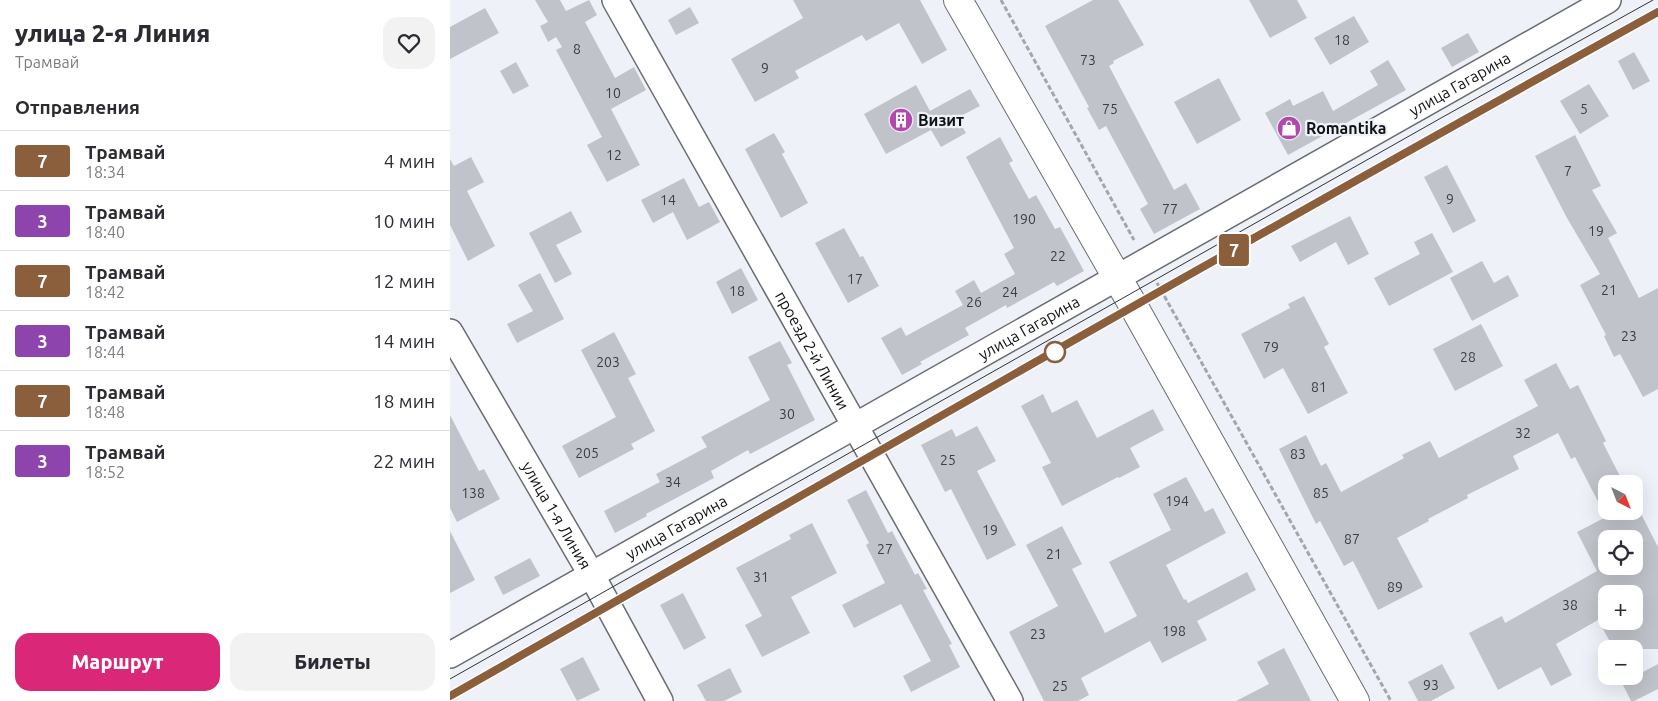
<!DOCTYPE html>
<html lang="ru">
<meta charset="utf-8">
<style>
:root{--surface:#fff;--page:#f2f2f3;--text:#2b2b33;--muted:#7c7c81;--line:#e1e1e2;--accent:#db2777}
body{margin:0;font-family:Ubuntu,sans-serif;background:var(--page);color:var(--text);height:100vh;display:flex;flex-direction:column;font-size:19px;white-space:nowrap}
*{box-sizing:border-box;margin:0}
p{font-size:16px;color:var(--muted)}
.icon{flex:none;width:28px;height:28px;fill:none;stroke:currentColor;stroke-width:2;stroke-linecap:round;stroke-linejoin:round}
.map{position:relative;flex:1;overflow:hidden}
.side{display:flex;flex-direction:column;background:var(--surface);width:450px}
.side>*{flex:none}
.badge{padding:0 10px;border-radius:4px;font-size:18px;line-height:32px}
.needle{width:32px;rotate:138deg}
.controls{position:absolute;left:1148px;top:475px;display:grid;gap:10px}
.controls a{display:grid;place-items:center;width:45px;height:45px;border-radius:10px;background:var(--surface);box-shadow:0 5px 20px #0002;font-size:25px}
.map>.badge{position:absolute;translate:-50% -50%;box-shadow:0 0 0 2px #fff}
h2{padding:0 15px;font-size:19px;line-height:45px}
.round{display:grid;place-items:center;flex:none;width:52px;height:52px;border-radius:15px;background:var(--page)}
.headline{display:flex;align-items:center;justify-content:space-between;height:85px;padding:0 15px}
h1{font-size:24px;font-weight:800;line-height:38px}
.action{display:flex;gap:10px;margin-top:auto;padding:10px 15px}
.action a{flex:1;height:58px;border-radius:15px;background:var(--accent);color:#fff;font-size:20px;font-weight:800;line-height:58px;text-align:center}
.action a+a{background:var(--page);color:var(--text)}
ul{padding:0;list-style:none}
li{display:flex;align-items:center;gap:15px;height:60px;padding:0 15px;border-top:1px solid var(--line)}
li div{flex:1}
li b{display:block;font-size:19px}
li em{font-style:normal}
li .badge{min-width:55px;font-weight:700;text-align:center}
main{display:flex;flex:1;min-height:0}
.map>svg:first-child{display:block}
.building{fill:#c0c4ca;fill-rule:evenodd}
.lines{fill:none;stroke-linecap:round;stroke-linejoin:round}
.minor-casing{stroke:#696d72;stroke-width:28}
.tertiary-casing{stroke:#696d72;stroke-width:30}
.path{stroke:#a3a6ab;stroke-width:3;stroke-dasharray:5 2.5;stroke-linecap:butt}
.minor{stroke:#fff;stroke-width:25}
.tertiary{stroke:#fff;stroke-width:28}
.tram{stroke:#2f3134;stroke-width:1}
.line-casing{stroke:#fff;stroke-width:11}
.line{stroke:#8b5e3c;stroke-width:8}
.stop-dot{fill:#fff;stroke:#8b5e3c;stroke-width:2.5}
.labels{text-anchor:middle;stroke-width:4.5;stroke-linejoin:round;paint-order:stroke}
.number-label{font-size:14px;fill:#3c3e42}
.street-label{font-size:16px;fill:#101214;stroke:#eef2f8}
.poi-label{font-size:16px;font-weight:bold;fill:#101214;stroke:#eef2f8;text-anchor:start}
</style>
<main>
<section class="side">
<div class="headline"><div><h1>улица 2-я Линия</h1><p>Трамвай</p></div><a class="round"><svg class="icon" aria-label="heart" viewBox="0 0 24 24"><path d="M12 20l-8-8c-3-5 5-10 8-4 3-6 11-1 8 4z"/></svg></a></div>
<h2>Отправления</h2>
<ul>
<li><span class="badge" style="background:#8b5e3c;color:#fff">7</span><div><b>Трамвай</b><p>18:34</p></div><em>4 мин</em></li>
<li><span class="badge" style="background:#8e44ad;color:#fff">3</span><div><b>Трамвай</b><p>18:40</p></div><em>10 мин</em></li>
<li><span class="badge" style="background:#8b5e3c;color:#fff">7</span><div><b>Трамвай</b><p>18:42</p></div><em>12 мин</em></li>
<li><span class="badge" style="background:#8e44ad;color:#fff">3</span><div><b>Трамвай</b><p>18:44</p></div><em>14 мин</em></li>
<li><span class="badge" style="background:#8b5e3c;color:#fff">7</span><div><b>Трамвай</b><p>18:48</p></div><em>18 мин</em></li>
<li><span class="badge" style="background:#8e44ad;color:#fff">3</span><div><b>Трамвай</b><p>18:52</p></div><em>22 мин</em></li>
</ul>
<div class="action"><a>Маршрут</a><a>Билеты</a></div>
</section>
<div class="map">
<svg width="1208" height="701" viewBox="0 0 1208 701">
<rect width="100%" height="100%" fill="#eef2f8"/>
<!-- building -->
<g class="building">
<path d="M85 0H110L116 11 139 0 147 15 135 22 165 78 184 67 196 90 161 109 190 165 157 182 137 145 152 137 106 50 112 47 106 37 98 42 90 26 98 22Z"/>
<path d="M343 0H470L497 50 472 64 449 23 416 41 412 35 345 71 349 78 305 102 281 59 353 18Z"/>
<path d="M643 0H668L694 45 663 61 664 63 659 66 724 190 736 183 750 209 704 234 690 209 698 204 656 126 649 130 637 108 639 107 595 26Z"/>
<path d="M799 0H847L857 18 820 38Z"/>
<path d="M240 7 249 23 226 35 218 20Z"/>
<path d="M35 8 49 33 0 59V27Z"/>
<path d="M904 16 919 42 880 65 864 38Z"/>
<path d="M1018 33 1029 52 1002 67 991 48Z"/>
<path d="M1184 52 1200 81 1183 90 1168 61Z"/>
<path d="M938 60 956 90 838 155 815 113 840 99 843 106 873 91 883 111 928 85 920 71Z"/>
<path d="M66 62 79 86 63 94 50 71Z"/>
<path d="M769 78 791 120 747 144 724 102Z"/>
<path d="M1139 84 1159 116 1130 134 1110 101Z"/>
<path d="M466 85 480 111 520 89 530 106 507 118 516 133 491 147 481 130 436 154 414 114Z"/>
<path d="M324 133 335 152 332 154 358 203 331 218 295 149Z"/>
<path d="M1125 135 1151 186 1142 190 1167 233 1158 238 1189 298 1208 288V389L1193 397 1170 354 1164 357 1154 336 1156 335 1130 285 1150 274 1117 218 1085 156Z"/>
<path d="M550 137 563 161 559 163 579 199 586 195 605 229 610 227 634 271 607 286 604 282 557 308 556 305 515 328 519 335 470 362 472 364 452 375 431 338 451 327 456 336 513 305 505 291 524 280 531 293 565 274 554 254 564 248 516 157Z"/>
<path d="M21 157 34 182 17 191 45 246 18 261 0 225V159L4 166Z"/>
<path d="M997 165 1026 221 1003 233 974 177Z"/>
<path d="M234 178 249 207 259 202 270 222 237 240 223 212 203 223 191 200Z"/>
<path d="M121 211 132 232 106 245 122 274 105 283 79 233Z"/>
<path d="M900 216 919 254 898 265 886 242 850 262 841 246Z"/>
<path d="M394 228 410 257 413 256 429 286 398 303 365 243Z"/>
<path d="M982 233 1003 272 939 306 924 278 970 254 964 242Z"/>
<path d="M1032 261 1044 283 1058 275 1069 296 1022 321 1000 278Z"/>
<path d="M291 268 308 300 282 314 266 282Z"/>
<path d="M90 273 114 319 67 343 57 324 83 311 68 285Z"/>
<path d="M854 296 879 344 874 347 898 393 858 414 833 368 814 379 791 334 840 308 838 304Z"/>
<path d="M1031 324 1053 366 1005 391 983 349Z"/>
<path d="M164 332 186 374 178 378 205 431 181 444 184 449 129 478 112 446 166 417 131 350Z"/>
<path d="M330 341 342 363 337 365 365 420 300 454 298 450 261 471 264 478 196 514 197 516 165 533 154 511 210 482 206 474 257 447 251 437 320 400 298 357Z"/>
<path d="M1106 363 1120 389 1128 385 1156 441 1153 443 1174 484H1156V511H1184L1185 502 1208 547V649H1164L1148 620 1106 644 1122 675 1101 686 1091 667 1048 690 1019 633 1052 616 1055 623 1147 571 1127 532 1156 517 1125 457 1121 459 1108 433 1063 456 1069 469 1017 495 1018 498 978 519 979 521 947 538 973 587 928 610 903 561 894 566 870 521 866 524 829 449 856 435 871 466 876 463 891 492 954 458 952 455 980 441 989 458 1088 406 1074 380ZM1156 539H1184V566H1156ZM1156 594H1184V621H1156Z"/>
<path d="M593 394 602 413 627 400 647 438 703 409 714 430 680 448 690 467 669 478 668 477 612 506 592 467 601 463 571 406Z"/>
<path d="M0 415 29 471 34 469 50 499 7 522 0 508Z"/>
<path d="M527 426 546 461 527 471 566 545 537 560 501 489 495 492 471 445 502 429 506 437Z"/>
<path d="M736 477 755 512 763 508 776 533 716 565 734 600 736 599 738 603 797 572 806 590 747 621 757 640 712 663 700 641 631 678 639 695 628 701H594L559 632 608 606 576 545 612 526 632 564 622 569 655 633 687 616 659 562 721 530 703 494Z"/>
<path d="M416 490 438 533 442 531 465 575 468 573 477 589 473 590 502 644 499 645 510 667 461 692 453 676 481 661 451 604 404 628 392 605 435 583 416 545 419 543 397 500Z"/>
<path d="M362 523 387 573 341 597 360 633 312 657 295 625 312 616 286 568 341 539 339 535Z"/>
<path d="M0 531 25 580 0 593Z"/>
<path d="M80 558 90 576 53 595 44 577Z"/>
<path d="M233 593 256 638 234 650 210 605Z"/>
<path d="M834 648 861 701H786L819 684 807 662Z"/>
<path d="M133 657 150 690 127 701 110 669Z"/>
<path d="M992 664 1005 688 981 701H968L958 682Z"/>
<path d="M1208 664V689L1184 701H1181L1172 683Z"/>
<path d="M280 668 292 692 274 701H256L247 685Z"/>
</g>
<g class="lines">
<!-- minor casing -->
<g class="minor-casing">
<g id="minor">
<path id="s1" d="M165 0 560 701"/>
<path id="s2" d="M0 332 141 574 210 701"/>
<path id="s3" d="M0 655 1158 0"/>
</g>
</g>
<!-- tertiary casing -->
<g class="tertiary-casing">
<path id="tertiary" d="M508 0 684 307 905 701"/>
</g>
<!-- path -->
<g class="path">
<path d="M551 0 684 240"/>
<path d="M707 283 941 701"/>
</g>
<!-- minor -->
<use href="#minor" class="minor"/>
<!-- tertiary -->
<use href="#tertiary" class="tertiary"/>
<!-- tram -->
<g class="tram">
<path d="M0 679 991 118 1203 0"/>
<path d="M0 696 422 455 998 129 1208 12"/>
</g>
</g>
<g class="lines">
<!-- line casing -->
<g class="line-casing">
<path id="line" d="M0 696C402 467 803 236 1208 12"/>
</g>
<!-- line -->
<use href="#line" class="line"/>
</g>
<!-- icons -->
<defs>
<g id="building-disc" transform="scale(1.25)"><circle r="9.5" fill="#b149ac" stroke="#eef2f8"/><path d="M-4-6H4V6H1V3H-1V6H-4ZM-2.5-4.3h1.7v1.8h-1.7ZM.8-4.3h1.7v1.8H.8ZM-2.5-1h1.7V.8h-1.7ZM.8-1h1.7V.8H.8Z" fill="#fff"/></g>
<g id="shop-disc" transform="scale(1.25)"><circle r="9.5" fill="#b149ac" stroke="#eef2f8"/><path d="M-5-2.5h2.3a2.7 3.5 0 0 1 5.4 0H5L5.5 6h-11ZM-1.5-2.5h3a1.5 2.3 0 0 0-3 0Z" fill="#fff"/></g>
</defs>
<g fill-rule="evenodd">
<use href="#building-disc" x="451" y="120"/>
<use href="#shop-disc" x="839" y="128"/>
</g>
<!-- markers -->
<circle class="stop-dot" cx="605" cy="352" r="10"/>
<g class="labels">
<!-- number labels -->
<g class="number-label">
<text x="892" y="45">18</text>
<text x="127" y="54">8</text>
<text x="638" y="65">73</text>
<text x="315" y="73">9</text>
<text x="163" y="98">10</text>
<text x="660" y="114">75</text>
<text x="1134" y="114">5</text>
<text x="164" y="160">12</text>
<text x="1118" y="176">7</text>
<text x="1000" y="204">9</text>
<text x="218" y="205">14</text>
<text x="720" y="214">77</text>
<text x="574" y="224">190</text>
<text x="1146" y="236">19</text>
<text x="608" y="261">22</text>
<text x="405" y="284">17</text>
<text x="1159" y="295">21</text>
<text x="287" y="296">18</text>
<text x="560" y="297">24</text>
<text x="524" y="307">26</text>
<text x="1179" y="341">23</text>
<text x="821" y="352">79</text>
<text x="1018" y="362">28</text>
<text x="158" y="367">203</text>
<text x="869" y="392">81</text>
<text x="337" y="419">30</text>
<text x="1073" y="438">32</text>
<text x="137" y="458">205</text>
<text x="848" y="459">83</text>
<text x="498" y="465">25</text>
<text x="223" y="487">34</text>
<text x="23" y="498">138</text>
<text x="871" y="498">85</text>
<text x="727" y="506">194</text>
<text x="540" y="535">19</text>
<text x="902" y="544">87</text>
<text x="435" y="554">27</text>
<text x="604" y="559">21</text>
<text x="311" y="582">31</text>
<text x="945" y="592">89</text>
<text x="1120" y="610">38</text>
<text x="724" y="636">198</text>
<text x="588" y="639">23</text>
<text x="981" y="690">93</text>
<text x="610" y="691">25</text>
</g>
<!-- street labels -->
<g class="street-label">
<text dy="6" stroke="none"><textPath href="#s3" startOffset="1160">улица Гагарина</textPath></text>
<text dy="6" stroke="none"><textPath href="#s3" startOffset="665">улица Гагарина</textPath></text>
<text dy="6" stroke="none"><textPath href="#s1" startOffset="402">проезд 2-й Линии</textPath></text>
<text dy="6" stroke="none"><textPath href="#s2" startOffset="212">улица 1-я Линия</textPath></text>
<text dy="6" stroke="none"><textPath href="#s3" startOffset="260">улица Гагарина</textPath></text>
</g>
<!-- poi labels -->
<g class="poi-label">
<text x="468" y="126">Визит</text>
<text x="856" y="134">Romantika</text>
</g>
</g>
</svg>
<div class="controls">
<a><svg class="needle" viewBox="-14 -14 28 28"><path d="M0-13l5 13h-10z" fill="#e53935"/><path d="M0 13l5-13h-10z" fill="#7c7c81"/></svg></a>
<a><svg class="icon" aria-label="locate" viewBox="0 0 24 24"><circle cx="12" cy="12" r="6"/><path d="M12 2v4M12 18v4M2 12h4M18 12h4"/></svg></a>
<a>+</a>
<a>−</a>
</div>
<b class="badge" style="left:784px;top:250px;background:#8b5e3c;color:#fff">7</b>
</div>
</main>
